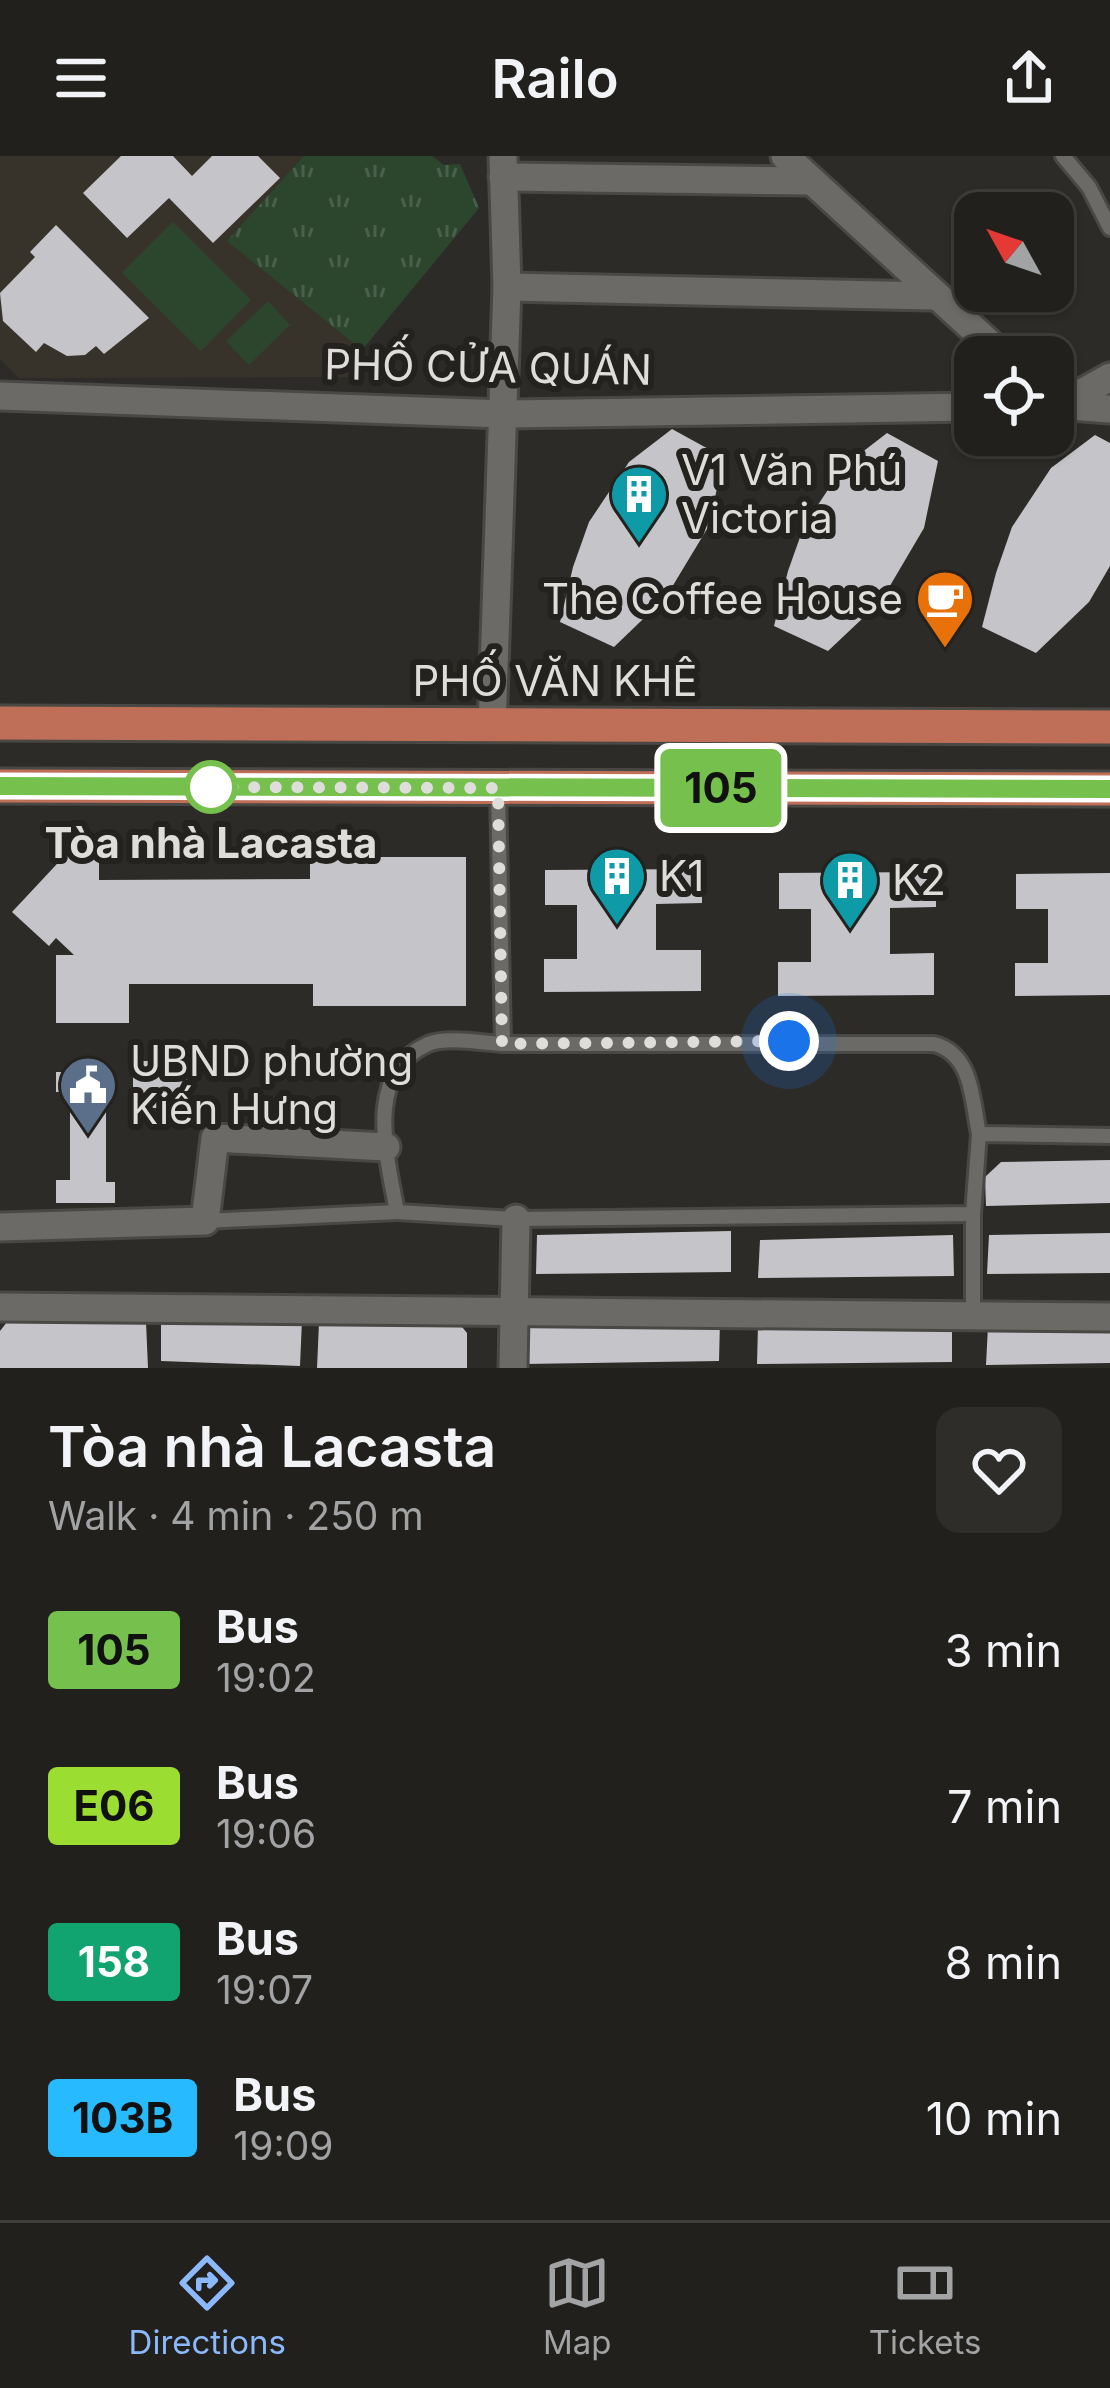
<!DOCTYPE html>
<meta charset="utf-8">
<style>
:root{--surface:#22201d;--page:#2e2d2a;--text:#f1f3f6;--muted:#a2a3a4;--line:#3f3e3b;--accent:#8cb9fc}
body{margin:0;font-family:Inter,sans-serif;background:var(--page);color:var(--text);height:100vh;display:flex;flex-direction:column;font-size:45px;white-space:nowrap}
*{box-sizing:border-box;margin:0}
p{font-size:39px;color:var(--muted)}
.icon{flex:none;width:66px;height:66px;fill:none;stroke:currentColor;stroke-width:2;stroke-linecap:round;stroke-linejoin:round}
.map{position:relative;height:1212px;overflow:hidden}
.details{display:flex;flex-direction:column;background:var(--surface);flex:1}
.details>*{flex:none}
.badge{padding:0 24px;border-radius:9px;font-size:42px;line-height:78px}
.needle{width:78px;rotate:310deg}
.buttons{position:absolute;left:954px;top:36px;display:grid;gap:24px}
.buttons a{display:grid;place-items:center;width:120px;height:120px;border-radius:24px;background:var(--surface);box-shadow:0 3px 9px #0004,0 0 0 3px var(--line);font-size:60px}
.you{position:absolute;width:60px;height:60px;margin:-30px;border:9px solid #fff;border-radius:50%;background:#1a73e8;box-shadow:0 0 0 18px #1a73e833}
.map>.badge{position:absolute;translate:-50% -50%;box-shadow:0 0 0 6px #fff}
.round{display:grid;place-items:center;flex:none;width:126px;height:126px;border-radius:24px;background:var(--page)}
.head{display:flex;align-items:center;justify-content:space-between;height:204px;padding:0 48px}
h1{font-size:57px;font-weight:600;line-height:90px}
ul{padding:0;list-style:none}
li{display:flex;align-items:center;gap:36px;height:156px;padding:0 48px}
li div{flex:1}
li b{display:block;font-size:45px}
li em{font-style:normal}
li .badge{min-width:132px;font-weight:700;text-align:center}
header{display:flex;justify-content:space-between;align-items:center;height:156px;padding:0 48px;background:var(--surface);font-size:54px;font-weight:600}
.tab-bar{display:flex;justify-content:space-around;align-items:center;height:168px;border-top:3px solid var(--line);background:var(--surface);font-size:33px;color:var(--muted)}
.tab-bar a{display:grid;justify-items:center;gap:6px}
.tab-bar .active{color:var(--accent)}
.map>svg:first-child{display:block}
.built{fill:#38332a}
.park{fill:url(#park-tufts)}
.pitch{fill:#2c462e}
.building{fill:#c5c4c9}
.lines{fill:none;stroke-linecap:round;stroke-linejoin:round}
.service-casing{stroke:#494845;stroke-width:20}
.minor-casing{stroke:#494845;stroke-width:33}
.primary-casing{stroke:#494845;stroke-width:39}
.service{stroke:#6c6a66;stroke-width:14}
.minor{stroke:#6c6a66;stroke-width:27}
.primary{stroke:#bf6f57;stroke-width:33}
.line-casing{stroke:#fff;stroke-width:27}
.line{stroke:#76c04d;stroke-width:18}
.walk{stroke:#deddda;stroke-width:12;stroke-dasharray:0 21.6}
.stop-dot{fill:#fff;stroke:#76c04d;stroke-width:6}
.labels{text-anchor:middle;stroke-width:12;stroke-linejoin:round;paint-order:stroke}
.street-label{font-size:42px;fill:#deddda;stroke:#23221e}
.poi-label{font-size:42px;fill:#deddda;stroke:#23221e;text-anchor:start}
.stop-label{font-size:42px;font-weight:bold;fill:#deddda;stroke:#23221e}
</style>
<header><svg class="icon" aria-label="menu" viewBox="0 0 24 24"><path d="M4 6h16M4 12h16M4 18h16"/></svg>Railo<svg class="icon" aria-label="share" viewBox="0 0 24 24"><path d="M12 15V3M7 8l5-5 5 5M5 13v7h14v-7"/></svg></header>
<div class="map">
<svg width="1110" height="1212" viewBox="0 0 1110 1212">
<defs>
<pattern id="park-tufts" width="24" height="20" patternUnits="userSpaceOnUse" patternTransform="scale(3)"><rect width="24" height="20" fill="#2c462e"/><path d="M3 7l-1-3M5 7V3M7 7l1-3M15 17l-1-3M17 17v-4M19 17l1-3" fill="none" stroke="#4a604c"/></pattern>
</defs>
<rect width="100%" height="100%" fill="#2d2b27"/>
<!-- built -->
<path class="built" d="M0 0H304L228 85 362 194 361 221 19 222 0 203Z"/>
<!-- park -->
<path class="park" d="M304 0H432L444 9 460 8 479 52 362 194 227 85Z"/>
<!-- pitch -->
<g class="pitch">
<path d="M173 66 251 144 201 195 122 117Z"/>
<path d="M268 145 290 169 249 209 226 185Z"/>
</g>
<!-- building -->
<g class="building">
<path d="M121 0H173L192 20 212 0H258L280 22 213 87 169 42 127 82 83 37Z"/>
<path d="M56 69 149 162 104 198 96 190 85 199 67 200 44 187 36 196 3 165 0 137 35 101 30 96Z"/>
<path d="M672 273 723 301 710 368 666 441 614 491 560 466 573 411 589 366 629 306Z"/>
<path d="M887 277 938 305 924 372 881 445 828 495 774 470 788 415 804 370 843 311Z"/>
<path d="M1095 279 1110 287V410L1089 446 1036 497 982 471 996 417 1012 371 1051 312Z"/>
<path d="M70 694H99V724L310 723V701H466V850H313V828H129V867H56V799H74L56 782 49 790 12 756Z"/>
<path d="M702 713V747L656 748V794H701V835L544 836V803H577V749H545V714Z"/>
<path d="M936 716V751L890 752V798L934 797V839L778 840V806H811V753H779V717Z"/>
<path d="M1110 717V839L1015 840V807H1048V753H1016V718Z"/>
<rect x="133" y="905" width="57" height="47"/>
<path d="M56 916H115V937H106V1026H115V1047H56V1024H70V936H56Z"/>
<path d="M1110 1004V1047L986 1050 985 1021 1001 1006Z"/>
<path d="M731 1075V1116L536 1118 537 1079Z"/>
<path d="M1110 1077V1117L987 1118 989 1079Z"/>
<path d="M953 1079 954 1120 758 1122 760 1084Z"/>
<path d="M161 1163 302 1164 300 1210 161 1205Z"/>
<path d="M720 1165 719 1205 524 1208 526 1169Z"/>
<path d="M952 1165V1206L757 1208 758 1169Z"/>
<path d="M7 1166H146L148 1212H0V1175Z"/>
<path d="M458 1166 467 1177V1212H317L319 1167Z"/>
<path d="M1110 1167V1207L986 1209 988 1170Z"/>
</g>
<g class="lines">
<!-- service casing -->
<g class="service-casing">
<g id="service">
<path d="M1063 0 1089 31 1110 72"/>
<path d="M952 157 975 131"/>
<path d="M498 632 503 888C482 887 447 880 428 888 363 917 387 1000 397 1056L516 1063 973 1058 979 978 1110 980"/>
<path d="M503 888H934C973 898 972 945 979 978"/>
<path d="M205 1065 397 1056"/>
<path d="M973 1160V1058"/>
</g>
</g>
<!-- minor casing -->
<g class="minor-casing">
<g id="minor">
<path d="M785 0 1004 201"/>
<path d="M503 21 809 25"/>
<path d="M507 131 932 140"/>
<path d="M0 240 504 258 975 251"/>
<path d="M1053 243 1060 249 1110 221"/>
<path d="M1057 249 1110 253"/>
<path d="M492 571 507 131 503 0"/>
<path d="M0 1071 205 1065 215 982 386 991"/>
<path d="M0 1151 1110 1161"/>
<path d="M513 1212 516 1063"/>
</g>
</g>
<!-- primary casing -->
<g class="primary-casing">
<g id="primary">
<path d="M0 567 1110 571"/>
<path d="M0 630 1110 633"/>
</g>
</g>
<!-- service -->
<use href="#service" class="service"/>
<!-- minor -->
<use href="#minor" class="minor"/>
<!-- primary -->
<use href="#primary" class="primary"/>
</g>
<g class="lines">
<!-- line casing -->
<g class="line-casing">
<path id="line" d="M0 630 1110 633"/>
</g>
<!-- line -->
<use href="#line" class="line"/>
<!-- walk -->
<path class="walk" d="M211 631 498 632 502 888 789 885"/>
</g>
<!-- icons -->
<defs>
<g id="building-pin" transform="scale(3)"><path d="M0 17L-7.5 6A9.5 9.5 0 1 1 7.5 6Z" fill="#0f9aa8" stroke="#23221e"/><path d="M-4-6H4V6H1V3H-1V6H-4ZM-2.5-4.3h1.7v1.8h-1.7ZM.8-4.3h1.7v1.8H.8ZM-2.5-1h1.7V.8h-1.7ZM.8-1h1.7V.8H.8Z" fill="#fff"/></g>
<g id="cafe-pin" transform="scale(3)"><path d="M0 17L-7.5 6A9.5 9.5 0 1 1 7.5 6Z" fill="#e8710a" stroke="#23221e"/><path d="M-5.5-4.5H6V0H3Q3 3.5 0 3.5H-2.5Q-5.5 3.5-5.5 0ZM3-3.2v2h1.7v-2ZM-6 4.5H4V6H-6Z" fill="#fff"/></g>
<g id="civic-pin" transform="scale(3)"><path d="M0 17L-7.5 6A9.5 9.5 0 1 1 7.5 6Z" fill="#5c6f8a" stroke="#23221e"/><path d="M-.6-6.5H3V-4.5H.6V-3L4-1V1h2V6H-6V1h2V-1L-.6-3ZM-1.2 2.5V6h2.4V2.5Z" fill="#fff"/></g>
</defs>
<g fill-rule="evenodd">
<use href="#building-pin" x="639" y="338"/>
<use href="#cafe-pin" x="945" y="443"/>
<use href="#building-pin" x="617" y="720"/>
<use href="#building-pin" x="850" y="724"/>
<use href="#civic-pin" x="88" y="929"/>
</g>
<!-- markers -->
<circle class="stop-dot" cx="211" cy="631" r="24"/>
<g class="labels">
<!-- street labels -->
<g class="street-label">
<text transform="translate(488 211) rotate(1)" y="15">PHỐ CỬA QUÁN</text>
<text x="555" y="540">PHỐ VĂN KHÊ</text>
</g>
<!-- poi labels -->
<g class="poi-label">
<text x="681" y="329">V1 Văn Phú<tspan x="681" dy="48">Victoria</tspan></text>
<text x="903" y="458" text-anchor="end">The Coffee House</text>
<text x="659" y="735">K1</text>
<text x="892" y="739">K2</text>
<text x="130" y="920">UBND phường<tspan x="130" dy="48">Kiến Hưng</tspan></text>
</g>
<!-- stop labels -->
<g class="stop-label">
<text x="211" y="702">Tòa nhà Lacasta</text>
</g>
</g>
</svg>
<div class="buttons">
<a><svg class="needle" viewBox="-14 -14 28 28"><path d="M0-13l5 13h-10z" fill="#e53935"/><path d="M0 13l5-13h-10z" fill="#a2a3a4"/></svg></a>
<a><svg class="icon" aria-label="locate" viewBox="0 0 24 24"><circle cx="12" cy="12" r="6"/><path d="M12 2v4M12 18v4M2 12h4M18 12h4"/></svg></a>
</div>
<div class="you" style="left:789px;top:885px"></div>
<b class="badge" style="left:721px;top:632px;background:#76c04d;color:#111">105</b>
</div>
<section class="details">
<div class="head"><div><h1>Tòa nhà Lacasta</h1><p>Walk · 4 min · 250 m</p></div><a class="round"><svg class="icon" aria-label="heart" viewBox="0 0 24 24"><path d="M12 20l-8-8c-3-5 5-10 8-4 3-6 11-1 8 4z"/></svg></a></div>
<ul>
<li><span class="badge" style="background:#76c04d;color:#111">105</span><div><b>Bus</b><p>19:02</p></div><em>3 min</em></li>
<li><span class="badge" style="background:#9cdd31;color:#111">E06</span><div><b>Bus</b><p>19:06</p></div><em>7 min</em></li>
<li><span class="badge" style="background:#11a471;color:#fff">158</span><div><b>Bus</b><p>19:07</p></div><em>8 min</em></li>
<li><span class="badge" style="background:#27baff;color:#111">103B</span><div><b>Bus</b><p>19:09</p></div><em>10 min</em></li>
</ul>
</section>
<nav class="tab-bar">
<a class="active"><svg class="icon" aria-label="directions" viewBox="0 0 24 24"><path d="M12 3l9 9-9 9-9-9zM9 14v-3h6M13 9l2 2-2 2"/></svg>Directions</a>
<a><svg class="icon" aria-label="map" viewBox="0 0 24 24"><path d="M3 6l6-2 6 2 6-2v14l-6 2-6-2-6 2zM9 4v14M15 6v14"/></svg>Map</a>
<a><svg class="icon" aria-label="tickets" viewBox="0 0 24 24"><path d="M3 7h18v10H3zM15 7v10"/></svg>Tickets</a>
</nav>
